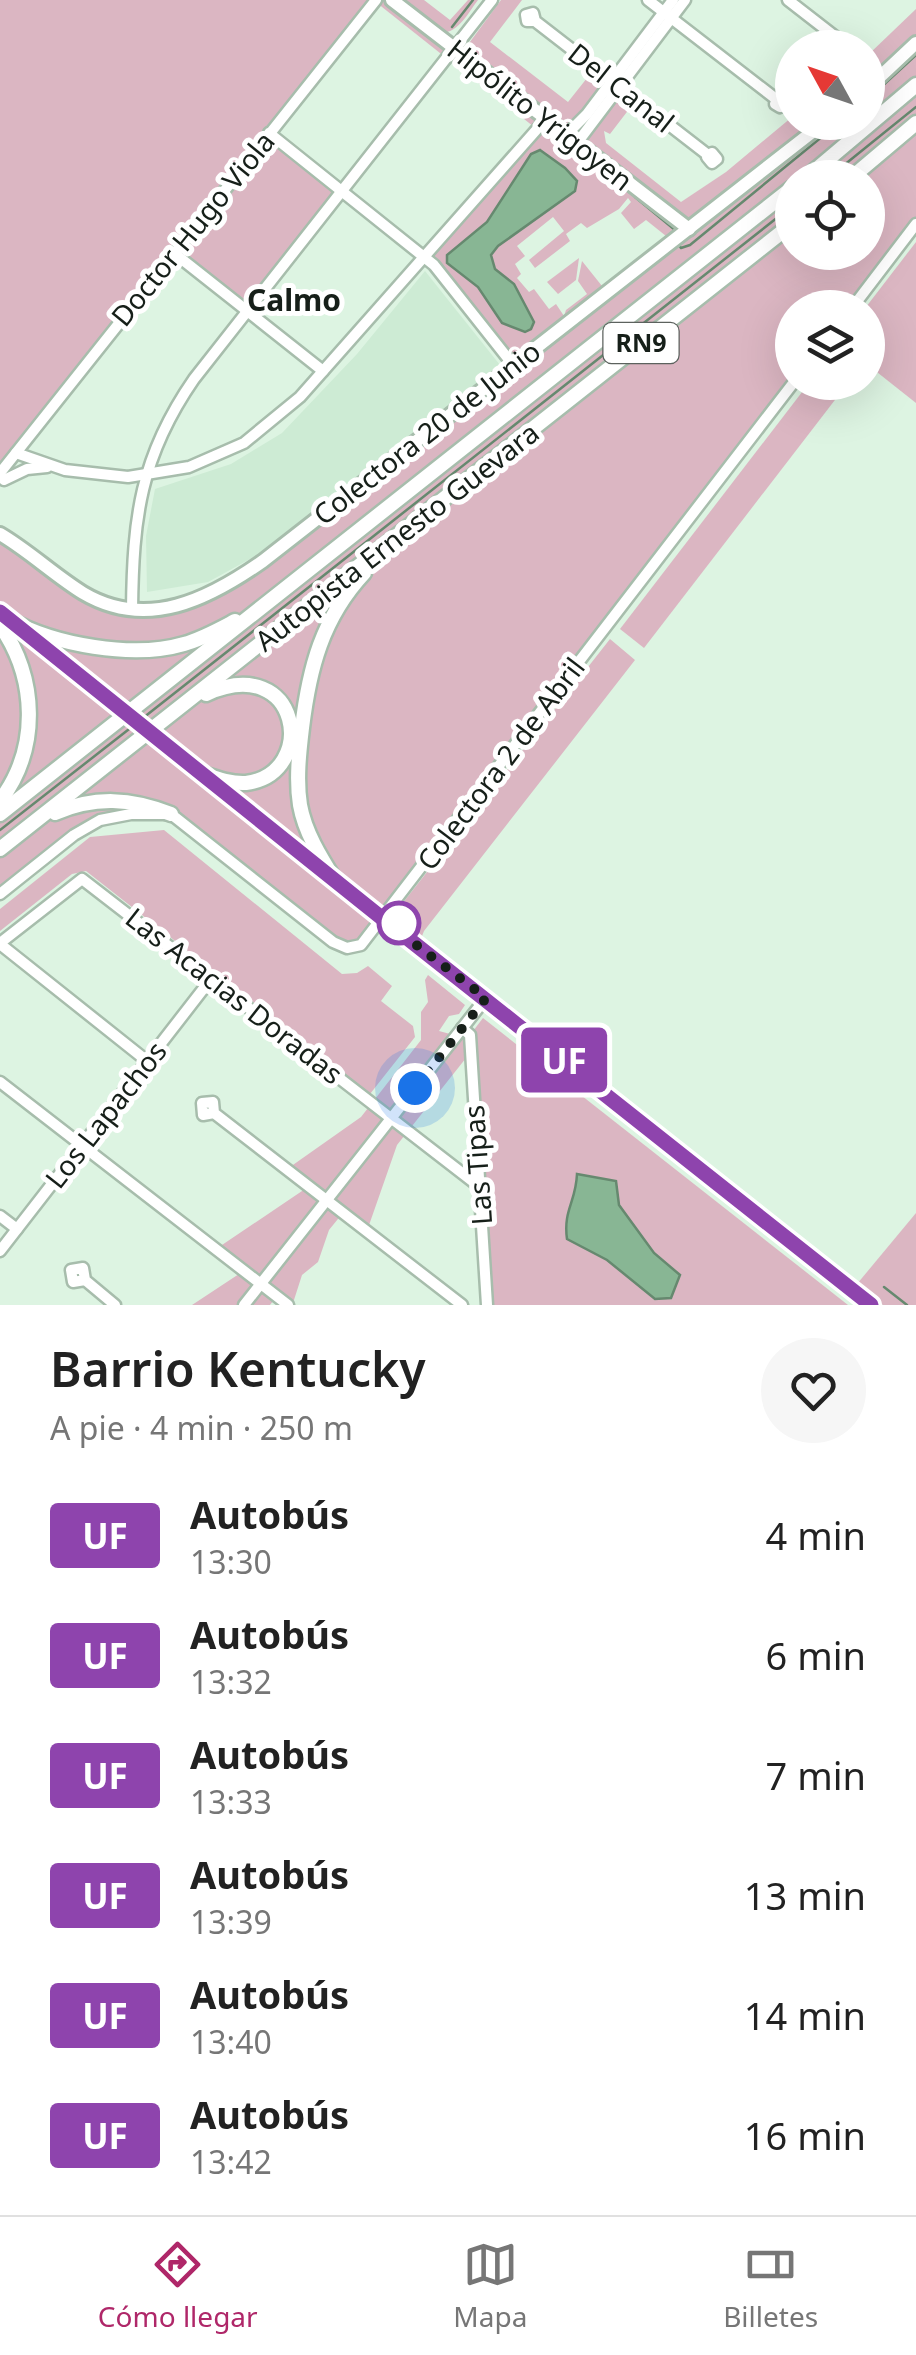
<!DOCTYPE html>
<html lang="es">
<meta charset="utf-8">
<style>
:root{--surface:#fff;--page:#f6f6f6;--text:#222;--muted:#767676;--line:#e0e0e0;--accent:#af2769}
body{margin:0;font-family:"Noto Sans",sans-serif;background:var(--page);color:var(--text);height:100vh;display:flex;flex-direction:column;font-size:38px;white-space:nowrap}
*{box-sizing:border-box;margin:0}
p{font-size:32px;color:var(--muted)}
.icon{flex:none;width:55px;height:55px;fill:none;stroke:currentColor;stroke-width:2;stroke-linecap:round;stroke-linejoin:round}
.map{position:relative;height:1305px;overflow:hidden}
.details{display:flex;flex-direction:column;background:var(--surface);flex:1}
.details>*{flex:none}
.badge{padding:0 20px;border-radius:8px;font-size:35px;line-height:65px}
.needle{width:65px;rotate:310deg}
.fabs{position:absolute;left:775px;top:30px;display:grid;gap:20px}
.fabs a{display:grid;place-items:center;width:110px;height:110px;border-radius:50%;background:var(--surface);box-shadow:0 10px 40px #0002;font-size:50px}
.you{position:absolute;width:50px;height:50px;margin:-25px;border:8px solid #fff;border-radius:50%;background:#1a73e8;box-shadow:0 0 0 15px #1a73e833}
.map>.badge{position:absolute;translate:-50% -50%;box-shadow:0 0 0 5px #fff}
.round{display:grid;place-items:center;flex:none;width:105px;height:105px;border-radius:52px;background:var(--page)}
.overview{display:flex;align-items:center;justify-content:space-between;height:170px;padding:0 50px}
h1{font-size:48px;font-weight:600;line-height:75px}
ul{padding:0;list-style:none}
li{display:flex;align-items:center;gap:30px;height:120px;padding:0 50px}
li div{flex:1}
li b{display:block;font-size:38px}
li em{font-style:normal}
li .badge{min-width:110px;font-weight:700;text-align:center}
.tab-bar{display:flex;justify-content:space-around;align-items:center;height:140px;border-top:2px solid var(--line);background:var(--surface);font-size:28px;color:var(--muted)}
.tab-bar a{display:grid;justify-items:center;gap:5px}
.tab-bar .on{color:var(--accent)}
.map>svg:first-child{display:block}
.built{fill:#cdebd4}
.green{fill:#dbb6c2;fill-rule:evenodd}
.water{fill:#88b694;stroke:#66896f;stroke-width:2.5}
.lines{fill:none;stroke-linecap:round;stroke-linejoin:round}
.stream{stroke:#66896f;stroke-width:2.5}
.minor-casing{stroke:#a7bdac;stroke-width:15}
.major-casing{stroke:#a7bdac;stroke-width:18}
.highway-casing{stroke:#a7bdac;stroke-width:19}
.minor{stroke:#fff;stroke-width:10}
.major{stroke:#fff;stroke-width:12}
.highway{stroke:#fff;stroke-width:14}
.major-bridge-casing{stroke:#a7bdac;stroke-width:18;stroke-linecap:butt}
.major-bridge{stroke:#fff;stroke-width:12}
.line-casing{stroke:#fff;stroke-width:22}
.line{stroke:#8e44ad;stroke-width:15}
.walk{stroke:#161f19;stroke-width:10;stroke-dasharray:0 18}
.stop-dot{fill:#fff;stroke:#8e44ad;stroke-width:5}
.labels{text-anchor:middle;stroke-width:10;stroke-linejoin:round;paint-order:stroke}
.shield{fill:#fff;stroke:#5c625e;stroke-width:2.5}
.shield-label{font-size:25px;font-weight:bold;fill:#161f19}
.street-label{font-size:28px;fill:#161f19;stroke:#fff}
.neighbourhood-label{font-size:30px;font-weight:bold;fill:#161f19;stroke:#fff}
</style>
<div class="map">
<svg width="916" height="1305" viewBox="0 0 916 1305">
<rect width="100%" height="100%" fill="#ddf4e2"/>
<!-- built -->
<path class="built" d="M425 271 500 365 259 554 208 582 147 592 146 536 155 489 231 464 282 433 357 354Z"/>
<!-- green -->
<g class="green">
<path d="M0 0H371L0 466Z"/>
<path d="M379 0 387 1 446 47 448 52 445 57 377 3Z"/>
<path d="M397 0H424L450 20 468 0H478C468 13 459 32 442 33Z"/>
<path d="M501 0H522L490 42 568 102 591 73 606 86 566 128 464 50Z"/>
<path d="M916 9V38L868 82V55Z"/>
<path d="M916 43V224L852 307 792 308V382L367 940 347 948 171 814 100 820 0 894V534L65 581 132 610 217 591 825 123 868 122V88ZM792 178H868V252H792Z"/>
<path d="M454 59H461L535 116 537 122 534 127 452 61Z"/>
<path d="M617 94 633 104 610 134 604 131 606 143 681 202 726 172 792 117V122L819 123 687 223 586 146V140L598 116 608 113Z"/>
<path d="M545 127 552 128 675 224 676 234 631 270 628 266 666 236 646 220 634 229 621 213 631 202 628 198 619 209 587 228 581 223 566 234 570 241 535 268 529 260 564 231 553 217 517 246 525 256 515 264 521 274 517 278 529 292 534 289 549 309 556 304 564 316 566 310 587 294 578 281 582 261 602 286 623 271 625 274 514 360 433 258 434 252Z"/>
<path d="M271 141 336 193 247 304H244L181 251 266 142Z"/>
<path d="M916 242V403L868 365 866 307Z"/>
<path d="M579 258 576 280 558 294 547 282Z"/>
<path d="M809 383H848L644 648 620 629Z"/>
<path d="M610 639 635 660 424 931 420 941 403 925 408 923 406 917 401 918 398 909Z"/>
<path d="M164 830 342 974 357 973 368 966 392 986 381 1001 413 1026 415 1037 370 1094 86 871 72 874 0 931V909L90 837Z"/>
<path d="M428 975 465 1005 459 1014 449 1016 439 1031 465 1038 466 1058 397 1145 368 1228 346 1209 329 1230 318 1262 302 1275 293 1303 280 1292 270 1305H192L239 1274 246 1265 219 1247 305 1189 311 1181 290 1167 361 1117 421 1040V1012L428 1002 425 980Z"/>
<path d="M483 1018 848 1305H487L470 1035Z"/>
<path d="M916 1213V1305H883L857 1284Z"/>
</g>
<!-- water -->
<g class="water">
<path d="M540 150 565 168 577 181 575 191 498 246 491 255 495 269 514 284 534 322 531 329 525 332 502 323 478 287 447 263V255L487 222 531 154Z"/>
<path d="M577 1174 616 1181 619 1205 654 1253 680 1275 671 1298 655 1299 607 1260 567 1239C563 1210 576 1202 577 1174Z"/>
</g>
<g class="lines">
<!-- stream -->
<g class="stream">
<path d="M387 4 443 47"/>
<path d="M452 27 473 0"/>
<path d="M459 60 534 118"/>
<path d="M868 99 916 55"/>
<path d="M549 129 632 194"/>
<path d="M828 178 916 107"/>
<path d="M635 197 675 230"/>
<path d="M679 245 681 248 690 245 840 122"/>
<path d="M143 718 792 206"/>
<path d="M0 830 133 726"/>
<path d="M424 943 576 1065"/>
<path d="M583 1071 853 1284"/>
<path d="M884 1287 907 1305"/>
<path d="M869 1296 880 1305"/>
</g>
<!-- minor casing -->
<g class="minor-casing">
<g id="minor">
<path d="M648 0 776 99"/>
<path d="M788 0 842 42"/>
<path d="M535 21H527L526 15 533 13 535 21 708 155"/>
<path d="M779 97 785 103 780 107 775 104Z"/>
<path d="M269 133 434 265 514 366"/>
<path d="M566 135 587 114 673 0"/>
<path d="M577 143 685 0"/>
<path d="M712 153 717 159 712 163 707 157Z"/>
<path d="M174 253 323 371"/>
<path d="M852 308 916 224"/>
<path d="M16 453 65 470 128 477 189 467 244 443 300 397 546 119"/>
<path d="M0 473 376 0"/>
<path d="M4 480 27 469 47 467"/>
<path d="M132 610C133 518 140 457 194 379L492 0"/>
<path d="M0 894 74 835 100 820 131 814H171L333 942 347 948 361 945 794 382"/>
<path d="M383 919 871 1305"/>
<path d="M0 943 82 879 480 1187"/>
<path d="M0 944 147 1061"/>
<path d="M462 1028 470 1035 487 1305"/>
<path d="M0 1082 288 1305"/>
<path d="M214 1113 203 1115 202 1103 213 1102 214 1113 462 1305"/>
<path d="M0 1216 17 1229"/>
<path d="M0 1251 211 979"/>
<path d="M85 1280 73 1282 71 1270 83 1268 85 1280 115 1305"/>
<path d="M244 1305 486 998"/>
</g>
</g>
<!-- major casing -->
<g class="major-casing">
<g id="major">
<path d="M392 0 689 229"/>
<path d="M868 88 916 43"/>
<path d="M0 534C29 551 54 575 83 593 147 631 209 599 263 561L825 122"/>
<path d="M0 614 99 692"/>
<path d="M171 750 383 919"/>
</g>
</g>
<!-- highway casing -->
<g class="highway-casing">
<g id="highway">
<path d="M806 178 916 85"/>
<path d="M851 178 916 123"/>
<path d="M8 619C54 645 133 659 184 644 202 639 218 630 235 621"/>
<path d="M0 625C37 678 40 748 0 801"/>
<path d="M200 773C215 778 231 784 246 783 319 774 301 651 206 694"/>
<path d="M55 813C95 796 131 798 171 814"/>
<path d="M0 814 792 188"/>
<path d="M0 849 792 224"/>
<path d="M336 882C321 858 305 833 300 805 296 780 299 753 302 728 309 669 322 618 364 573"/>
</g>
</g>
<!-- minor -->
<use href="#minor" class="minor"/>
<!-- major -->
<use href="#major" class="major"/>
<!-- highway -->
<use href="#highway" class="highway"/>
<!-- major-bridge casing -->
<g class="major-bridge-casing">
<path id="major-bridge" d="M99 692 171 750"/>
</g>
<!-- major-bridge -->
<use href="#major-bridge" class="major-bridge"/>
</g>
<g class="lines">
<!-- line casing -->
<g class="line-casing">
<path id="line" d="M0 612 383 919 396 918 401 933 871 1305"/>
</g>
<!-- line -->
<use href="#line" class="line"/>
<!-- walk -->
<path class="walk" d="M399 923 394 928 486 998 415 1088"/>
</g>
<!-- markers -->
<circle class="stop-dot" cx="399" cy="923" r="20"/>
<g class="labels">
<!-- shield labels -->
<rect class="shield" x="603.5" y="323" width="75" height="40" rx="8"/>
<g class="shield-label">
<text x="641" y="352">RN9</text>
</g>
<!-- street labels -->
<g class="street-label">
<text transform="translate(621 88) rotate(38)" y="10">Del Canal</text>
<text transform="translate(540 115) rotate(38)" y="10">Hipólito Yrigoyen</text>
<text transform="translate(193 229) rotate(-51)" y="10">Doctor Hugo Viola</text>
<text transform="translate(427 433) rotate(-38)" y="10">Colectora 20 de Junio</text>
<text transform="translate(397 537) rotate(-38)" y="10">Autopista Ernesto Guevara</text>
<text transform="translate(501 764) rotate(-53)" y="10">Colectora 2 de Abril</text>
<text transform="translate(234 996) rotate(38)" y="10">Las Acacias Doradas</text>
<text transform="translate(106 1115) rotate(-52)" y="10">Los Lapachos</text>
<text transform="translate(478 1165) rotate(-94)" y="10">Las Tipas</text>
</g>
<!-- neighbourhood labels -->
<g class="neighbourhood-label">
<text x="294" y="311">Calmo</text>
</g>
</g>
</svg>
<div class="fabs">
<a><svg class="needle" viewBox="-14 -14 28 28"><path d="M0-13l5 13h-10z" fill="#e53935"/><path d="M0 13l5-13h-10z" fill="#767676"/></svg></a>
<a><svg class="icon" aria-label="locate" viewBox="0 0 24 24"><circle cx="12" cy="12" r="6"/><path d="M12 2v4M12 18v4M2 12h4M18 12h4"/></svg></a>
<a><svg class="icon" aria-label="layers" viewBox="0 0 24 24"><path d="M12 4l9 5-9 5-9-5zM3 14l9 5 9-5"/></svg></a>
</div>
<div class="you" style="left:415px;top:1088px"></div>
<b class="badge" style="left:564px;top:1060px;background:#8e44ad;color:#fff">UF</b>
</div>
<section class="details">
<div class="overview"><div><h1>Barrio Kentucky</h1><p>A pie · 4 min · 250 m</p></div><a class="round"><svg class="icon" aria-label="heart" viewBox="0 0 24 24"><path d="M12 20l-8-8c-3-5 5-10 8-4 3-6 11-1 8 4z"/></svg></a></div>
<ul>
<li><span class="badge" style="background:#8e44ad;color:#fff">UF</span><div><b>Autobús</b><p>13:30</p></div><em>4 min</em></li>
<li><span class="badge" style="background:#8e44ad;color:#fff">UF</span><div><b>Autobús</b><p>13:32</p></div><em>6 min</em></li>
<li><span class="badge" style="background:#8e44ad;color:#fff">UF</span><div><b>Autobús</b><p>13:33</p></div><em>7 min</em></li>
<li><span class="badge" style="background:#8e44ad;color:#fff">UF</span><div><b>Autobús</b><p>13:39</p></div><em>13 min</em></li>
<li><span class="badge" style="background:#8e44ad;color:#fff">UF</span><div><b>Autobús</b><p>13:40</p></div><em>14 min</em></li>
<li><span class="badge" style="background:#8e44ad;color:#fff">UF</span><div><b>Autobús</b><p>13:42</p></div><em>16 min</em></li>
</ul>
</section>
<nav class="tab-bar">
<a class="on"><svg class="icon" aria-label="directions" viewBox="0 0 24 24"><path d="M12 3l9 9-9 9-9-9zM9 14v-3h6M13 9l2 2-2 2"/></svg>Cómo llegar</a>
<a><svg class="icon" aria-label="map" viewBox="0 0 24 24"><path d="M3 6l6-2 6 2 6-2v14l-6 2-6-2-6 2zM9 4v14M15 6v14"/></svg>Mapa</a>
<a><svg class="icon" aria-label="tickets" viewBox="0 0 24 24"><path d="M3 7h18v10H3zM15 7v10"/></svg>Billetes</a>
</nav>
